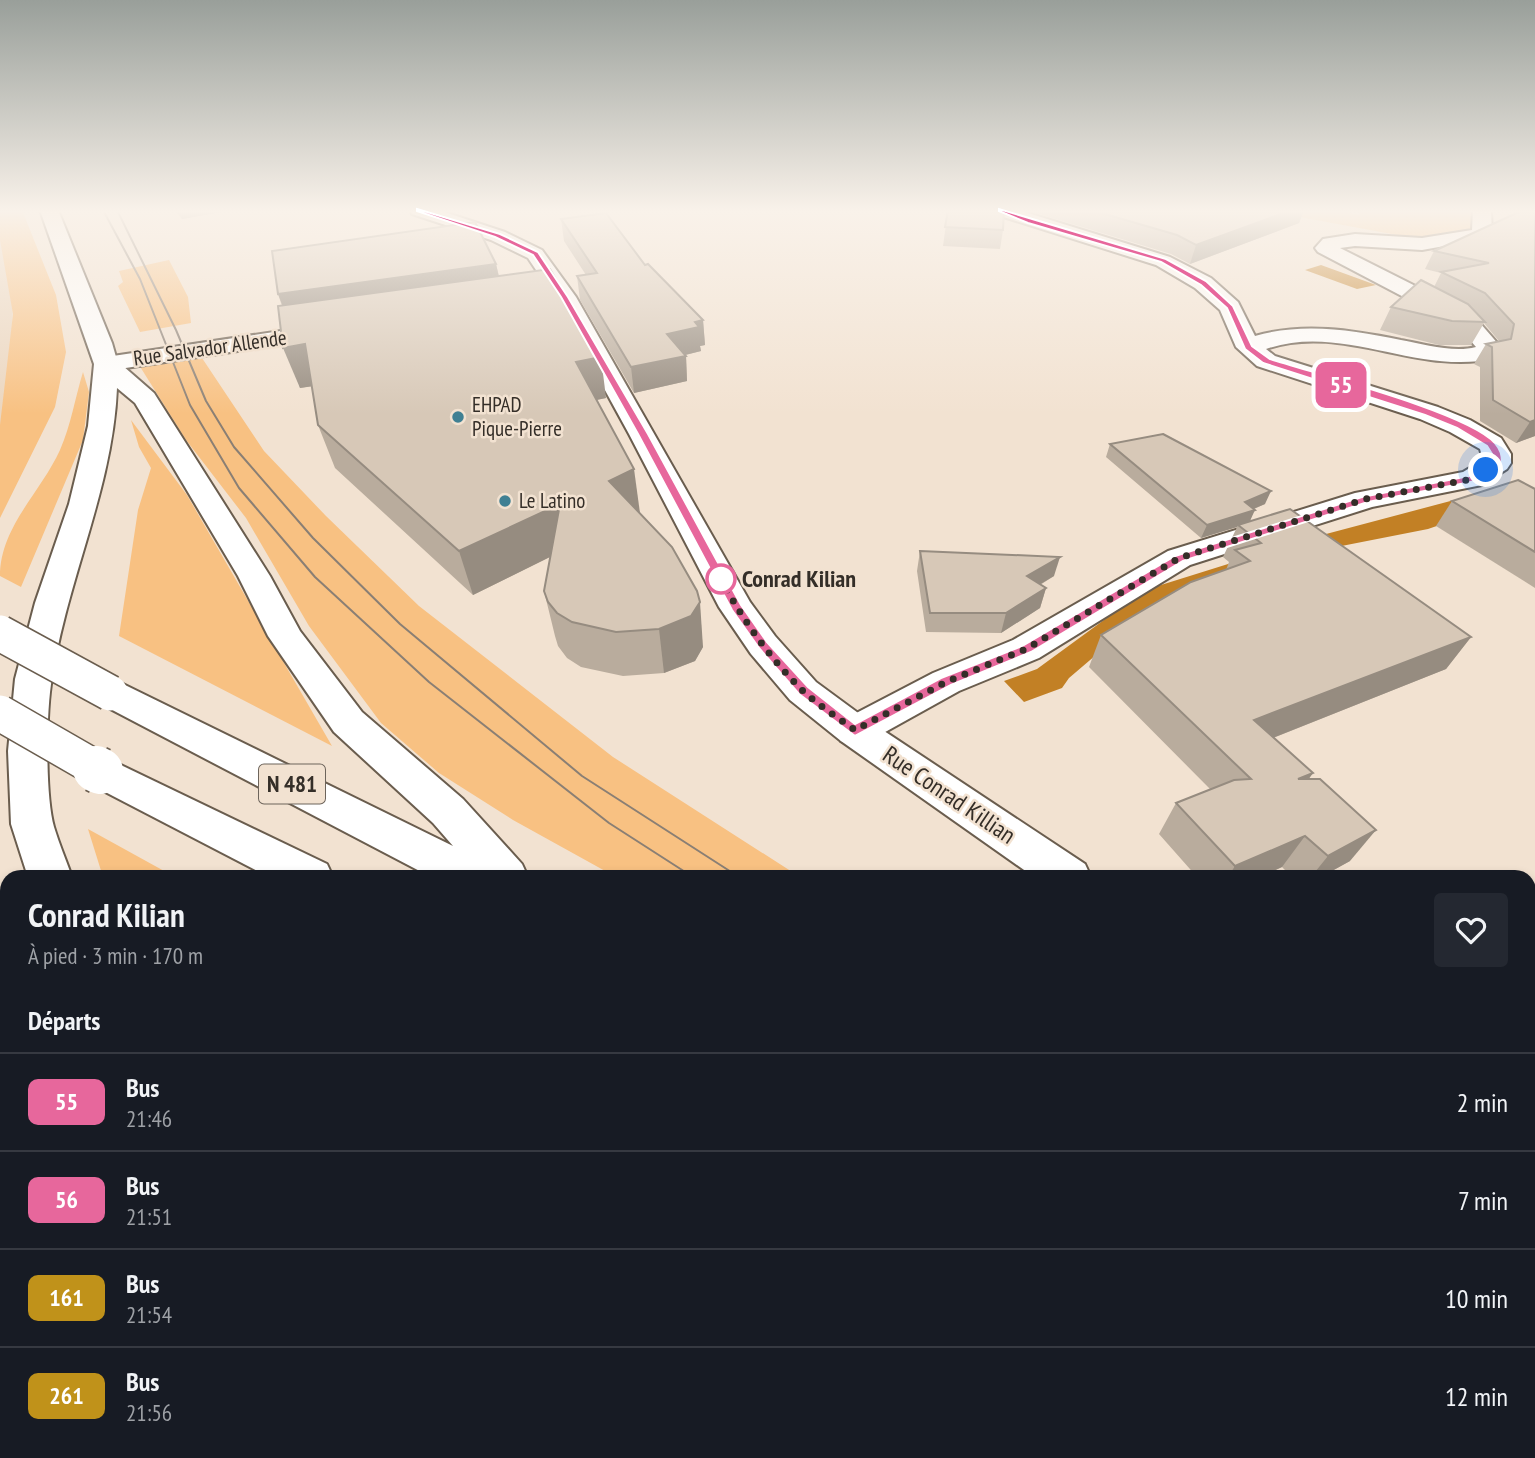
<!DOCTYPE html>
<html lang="fr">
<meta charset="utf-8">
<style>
:root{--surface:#171b24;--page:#242831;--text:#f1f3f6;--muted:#9ea1a6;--line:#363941}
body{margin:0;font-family:"PT Sans Narrow",sans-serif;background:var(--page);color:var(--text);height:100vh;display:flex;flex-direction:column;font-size:26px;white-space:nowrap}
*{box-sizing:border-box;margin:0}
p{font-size:23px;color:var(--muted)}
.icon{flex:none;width:38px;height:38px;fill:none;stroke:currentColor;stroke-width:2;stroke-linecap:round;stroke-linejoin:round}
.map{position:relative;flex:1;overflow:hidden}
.details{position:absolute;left:0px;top:870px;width:1536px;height:590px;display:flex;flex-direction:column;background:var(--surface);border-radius:21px 21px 0 0;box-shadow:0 4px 10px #0003}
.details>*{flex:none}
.badge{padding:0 14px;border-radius:10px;font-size:24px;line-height:46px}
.you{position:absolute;width:35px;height:35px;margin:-18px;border:5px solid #fff;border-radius:50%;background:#1a73e8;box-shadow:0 0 0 10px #1a73e833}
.map>.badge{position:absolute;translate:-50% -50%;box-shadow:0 0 0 4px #fff}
h2{padding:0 28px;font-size:26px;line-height:63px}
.round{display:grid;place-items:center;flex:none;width:74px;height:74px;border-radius:7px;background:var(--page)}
.summary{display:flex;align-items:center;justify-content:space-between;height:119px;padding:0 28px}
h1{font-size:33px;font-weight:800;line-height:52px}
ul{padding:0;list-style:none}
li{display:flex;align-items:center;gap:21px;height:98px;padding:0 28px;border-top:2px solid var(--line)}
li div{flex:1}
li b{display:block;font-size:26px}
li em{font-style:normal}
li .badge{min-width:77px;font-weight:700;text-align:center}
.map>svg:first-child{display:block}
.built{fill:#ebd6bf}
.green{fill:#f8c182}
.water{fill:#c28025}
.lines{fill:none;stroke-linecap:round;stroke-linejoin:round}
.street-casing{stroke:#6a5d4e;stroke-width:4}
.secondary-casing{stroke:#6a5d4e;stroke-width:4}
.highway-casing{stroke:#6a5d4e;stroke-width:4}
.street{fill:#fff;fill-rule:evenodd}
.secondary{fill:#fff;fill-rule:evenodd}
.highway{fill:#fff;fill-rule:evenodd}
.tram-far1{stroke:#8a7f74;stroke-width:2}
.tram{stroke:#8a7f74;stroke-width:2.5}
.highway-bridge-far1-casing{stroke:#6a5d4e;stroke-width:38;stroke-linecap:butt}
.highway-bridge-casing{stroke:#6a5d4e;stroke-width:49;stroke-linecap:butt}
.highway-bridge-far1{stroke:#fff;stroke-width:35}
.highway-bridge{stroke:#fff;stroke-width:46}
.wall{fill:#b9ac9d}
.shaded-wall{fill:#968c80}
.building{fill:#d7c8b7;stroke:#968c80;stroke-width:2}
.line{fill:#e7679c;stroke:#fff;stroke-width:2}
.walk{stroke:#342e28;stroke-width:7;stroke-dasharray:0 12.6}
.poi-dot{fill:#408093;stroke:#f2e2d1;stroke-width:2.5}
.stop-dot{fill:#fff;stroke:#e7679c;stroke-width:3.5}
.labels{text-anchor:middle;stroke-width:5;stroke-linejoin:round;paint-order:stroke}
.far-street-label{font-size:21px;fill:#342e28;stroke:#f2e2d1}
.far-poi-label{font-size:21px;fill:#342e28;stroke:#f2e2d1;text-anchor:start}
.shield{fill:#f2e2d1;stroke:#6d645b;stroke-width:2}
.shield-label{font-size:23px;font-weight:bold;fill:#342e28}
.stop-label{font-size:24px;font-weight:bold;fill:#342e28;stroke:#f2e2d1;text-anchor:start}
.street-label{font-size:24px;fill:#342e28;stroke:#f2e2d1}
</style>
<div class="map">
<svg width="1535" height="1458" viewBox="0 0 1535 1458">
<rect width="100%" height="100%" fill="#f2e2d1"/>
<!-- built -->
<path class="built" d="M0 229 13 304 10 372 0 429Z"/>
<!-- green -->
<g class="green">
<path d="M0 210H22L56 295 66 352 55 407 0 518V425L13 314 0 240Z"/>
<path d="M1262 210H1335L1359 215V210H1490L1482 234 1424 240Z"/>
<path d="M169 260 188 297 191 323 140 332 118 286 123 282 119 271Z"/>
<path d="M198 352 264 451 326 516 419 606 613 757 800 877H616L513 820 439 773 381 723 309 626 246 518 186 440 139 365Z"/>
<path d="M83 372 89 392 83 440 21 587 0 576C0 527 41 492 60 450 71 425 75 398 83 372Z"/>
<path d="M131 420 187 495 332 746 119 636 138 510 151 468 139 447Z"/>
<path d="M88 829 175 877H103Z"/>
<path d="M1530 1238 1535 1240V1339L1530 1337Z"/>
<path d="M1292 1452 1304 1458H1209L1197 1453Z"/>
</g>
<!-- water -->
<g class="water">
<path d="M1321 265 1376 285 1357 289 1305 270Z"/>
<path d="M1507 486 1501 504 1428 529 1311 552 1103 649 1069 678 1062 688 1024 702 1004 681 1037 669 1145 590 1311 538Z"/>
<path d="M0 1059 7 1067V1452H550L563 1458H0Z"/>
</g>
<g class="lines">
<!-- street casing -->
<g class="street-casing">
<g id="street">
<path d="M992 210H1018L1170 257 1211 278 1238 302 1255 336C1303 322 1353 330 1401 340 1424 344 1453 353 1476 347L1457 325 1318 252 1315 248 1323 239 1355 234 1422 238 1472 230 1473 210H1491L1492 234 1489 238 1422 250 1355 246 1340 248 1473 315 1500 346 1496 358C1419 377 1342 322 1266 349L1275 356 1438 407 1470 420 1501 438 1511 454V463L1507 469 1482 485 1372 507 1190 565 1039 658 959 691 869 741 855 745 841 741 836 731 841 721 933 673 1013 640 1168 551 1355 493 1463 472 1483 460 1480 449 1450 432 1420 419 1257 366 1236 347 1220 310 1195 288 1156 265 994 214Z"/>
<path d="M334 323 342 325 346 330 342 335 106 371 97 369 94 364 97 359 106 357Z"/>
</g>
</g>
<!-- secondary casing -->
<g class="secondary-casing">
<g id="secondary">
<path d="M40 210H58L112 343 118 364 115 369 106 371 97 369 94 364Z"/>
<path d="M410 210H438L505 232 542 250 576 297 750 602 775 636 816 682 869 721 1085 864 1091 877H1034L841 741 790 700 751 654 719 607 629 434 554 297 528 258 491 240 412 214Z"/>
<path d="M1530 1113 1535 1115V1169L1530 1167Z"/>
</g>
</g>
<!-- highway casing -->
<g class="highway-casing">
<g id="highway">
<path d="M106 357 115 359 154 393 270 576 300 631 362 712 463 799 522 864 528 877H431L97 702 91 693 97 684 110 680 123 684 453 846 433 823 334 732 268 636 238 576 135 403 117 388C113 488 67 579 52 678 46 711 45 795 54 827 59 844 66 860 72 877H28L11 824 8 751 15 679 35 603 69 504 88 426 94 364 97 359Z"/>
<path d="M100 755 327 864 333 877H269L86 782 80 771 86 760Z"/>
<path d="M1530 1354 1535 1356V1421L1530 1418Z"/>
<path d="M1054 1452H1131L1133 1458H1057Z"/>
<path d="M1438 1452H1513L1515 1458H1441Z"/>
</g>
</g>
<!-- street -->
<use href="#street" class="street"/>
<!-- secondary -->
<use href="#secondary" class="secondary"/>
<!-- highway -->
<use href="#highway" class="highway"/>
<!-- tram-far1 -->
<g class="tram-far1">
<path d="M103 210 140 279 190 405 239 488 315 577 429 682 609 823 693 877"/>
<path d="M117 210 176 330 206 401 234 447 313 538 400 624 582 776 739 877"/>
</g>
<!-- tram -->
<g class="tram">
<path d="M1530 1268 1535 1270"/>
<path d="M1530 1298 1535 1301"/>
</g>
<!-- highway-bridge-far1 casing -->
<g class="highway-bridge-far1-casing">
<g id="highway-bridge-far1">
<path d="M0 633 110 693"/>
<path d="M0 713 99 770"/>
</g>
</g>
<!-- highway-bridge casing -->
<g class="highway-bridge-casing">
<path id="highway-bridge" d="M96 769 100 771"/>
</g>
<!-- highway-bridge-far1 -->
<use href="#highway-bridge-far1" class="highway-bridge-far1"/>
<!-- highway-bridge -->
<use href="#highway-bridge" class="highway-bridge"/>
</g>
<!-- wall -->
<g class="wall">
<path d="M174 210H231L182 219Z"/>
<path d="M948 210 1003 230 1000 249 943 246Z"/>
<path d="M1026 210H1304L1299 223 1190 264 1171 254Z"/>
<path d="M1523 210 1535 436 1516 443 1480 421V367L1474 364 1486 344 1499 341 1484 323 1471 345H1439L1380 330 1391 307 1434 287 1441 273 1425 269 1434 251Z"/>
<path d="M561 219 645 265 703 320 705 345 700 346 701 351 685 355 686 356 687 381 634 393 580 300 577 276 586 275 564 241Z"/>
<path d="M496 264 499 276 606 398 596 400 639 513 703 647 695 661 664 673 623 676 581 667 567 658 558 646 555 636 544 591 550 557 473 595 335 468 318 425 312 386 300 388 282 306 278 294Z"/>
<path d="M1110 444 1265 504 1254 509 1250 521 1471 637 1446 669 1273 738 1313 773 1308 779 1350 861 1321 877H1292L1282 867 1260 877H1197L1159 834 1176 803 1210 789 1089 667 1101 635 1226 570 1229 562 1223 557 1237 527 1201 538 1106 457Z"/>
<path d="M1535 489V588L1436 526 1452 501Z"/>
<path d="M920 551 1054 576 1040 585 1046 588 1040 608 1001 633 926 632 917 571Z"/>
</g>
<!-- shaded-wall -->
<g class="shaded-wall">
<path d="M178 210H231L182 219Z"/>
<path d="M1292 210H1304L1299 223 1190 264 1196 245Z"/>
<path d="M496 264 503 296 291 327 278 294Z"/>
<path d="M703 320 705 345 700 346 701 351 669 359 667 334 695 322Z"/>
<path d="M305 344 321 385 300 388 283 348Z"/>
<path d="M686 356 687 381 634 393 631 367Z"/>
<path d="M601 357 606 398 582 403 576 362Z"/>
<path d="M1535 420V436L1516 443 1530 422Z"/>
<path d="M634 469 640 513 609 481Z"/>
<path d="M1271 491 1265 504 1241 514 1255 510 1249 523 1238 525 1237 527 1201 538 1207 525 1245 502Z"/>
<path d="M560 504 568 548 473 595 459 551Z"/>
<path d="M1060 557 1054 576 1022 595 1027 576Z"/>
<path d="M1046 588 1040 608 1001 633 1006 613Z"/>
<path d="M700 602 703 647 695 661 664 673 659 629Z"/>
<path d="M1471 637 1446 669 1235 753 1254 720Z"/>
<path d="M1313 773 1290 805 1298 779Z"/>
<path d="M1376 830 1350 861 1321 877H1311L1328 856Z"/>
<path d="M1305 836 1282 867 1260 877H1228L1235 866Z"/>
</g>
<!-- building -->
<g class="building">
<path d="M948 210H1004L1003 230 945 227Z"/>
<path d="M1091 210H1292L1196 245 1177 235Z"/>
<path d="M1523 210H1535V420L1530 422 1493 400 1492 347 1486 344 1511 339 1514 324 1485 293 1441 272 1489 263 1434 251Z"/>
<path d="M606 213 645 265 648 264 703 320 695 322 699 327 667 334 686 356 631 367 577 276 597 273 561 219Z"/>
<path d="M475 222 496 264 278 294 272 251Z"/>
<path d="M550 269 601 357 576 362 634 469 609 481 672 547 697 591 700 602 691 616 659 629 616 632 572 622 557 613 548 602 544 591 560 504 459 551 318 425 305 344 283 348 278 306Z"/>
<path d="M1421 280 1468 304 1485 322 1452 321 1391 307Z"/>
<path d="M1163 434 1271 491 1245 502 1255 510 1207 525 1110 444Z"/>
<path d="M1518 480 1535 489V552L1452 501Z"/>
<path d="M1290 509 1471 637 1254 720 1313 773 1298 779H1320L1376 830 1328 856 1305 836 1235 866 1176 803 1234 780 1251 779 1101 635 1191 582 1250 561 1235 550 1261 543 1238 525Z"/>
<path d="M920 551 1060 557 1027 576 1046 588 1006 613H930Z"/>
</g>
<!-- sky -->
<linearGradient id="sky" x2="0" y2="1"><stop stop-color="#999f9a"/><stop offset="0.51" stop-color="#f9f2ea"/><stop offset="1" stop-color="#f9f2ea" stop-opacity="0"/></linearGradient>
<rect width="1535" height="414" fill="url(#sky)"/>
<!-- line -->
<path class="line" d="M417 209 500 234 538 252 568 297 648 434 741 605 767 642 808 687 855 724 941 678 1022 646 1175 556 1362 497 1469 476 1492 462V454L1487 446 1457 428 1425 415 1263 363 1245 349 1227 308 1201 285 1161 262 1028 223 999 211V209L1166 259 1206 281 1233 306 1252 346 1270 359C1316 374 1467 412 1495 443 1501 450 1502 455 1502 463L1476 481 1368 502 1183 561 1031 652 951 685 855 736 799 694 759 648 732 610 638 434 561 297 533 255 495 237 417 211Z"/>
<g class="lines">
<!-- walk -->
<path class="walk" d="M721 579C742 619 770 658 802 690 818 705 837 717 855 730L946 682 1026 649 1179 558 1366 499 1472 479 1486 470"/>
</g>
<!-- markers -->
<g class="poi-dot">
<circle cx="458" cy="417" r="7"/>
<circle cx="505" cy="501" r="7"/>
</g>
<circle class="stop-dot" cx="721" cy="579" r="14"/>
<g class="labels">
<!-- far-street labels -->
<g class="far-street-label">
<text transform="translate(210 348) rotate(-8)" y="7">Rue Salvador Allende</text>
</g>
<!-- far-poi labels -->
<g class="far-poi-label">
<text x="472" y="412">EHPAD<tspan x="472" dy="24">Pique-Pierre</tspan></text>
<text x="519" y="508">Le Latino</text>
</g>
<!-- shield labels -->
<rect class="shield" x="259" y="764.5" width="66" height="39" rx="5"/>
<g class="shield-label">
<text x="292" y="792">N 481</text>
</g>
<!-- stop labels -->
<g class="stop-label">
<text x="742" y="587">Conrad Kilian</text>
</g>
<!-- street labels -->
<g class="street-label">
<text transform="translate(949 795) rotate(34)" y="8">Rue Conrad Killian</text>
</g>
</g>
</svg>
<div class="you" style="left:1486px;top:470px"></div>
<b class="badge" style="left:1341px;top:385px;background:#e7679c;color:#fff">55</b>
<section class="details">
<div class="summary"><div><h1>Conrad Kilian</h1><p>À pied · 3 min · 170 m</p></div><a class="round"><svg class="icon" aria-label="heart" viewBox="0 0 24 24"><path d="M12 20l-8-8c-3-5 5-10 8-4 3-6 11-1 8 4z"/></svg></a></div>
<h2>Départs</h2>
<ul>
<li><span class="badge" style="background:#e7679c;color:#fff">55</span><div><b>Bus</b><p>21:46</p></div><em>2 min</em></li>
<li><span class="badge" style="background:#e7679c;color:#fff">56</span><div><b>Bus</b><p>21:51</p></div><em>7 min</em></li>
<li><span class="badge" style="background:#c0921a;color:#fff">161</span><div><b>Bus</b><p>21:54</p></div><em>10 min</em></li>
<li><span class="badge" style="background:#c0921a;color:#fff">261</span><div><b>Bus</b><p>21:56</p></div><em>12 min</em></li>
</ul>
</section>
</div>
